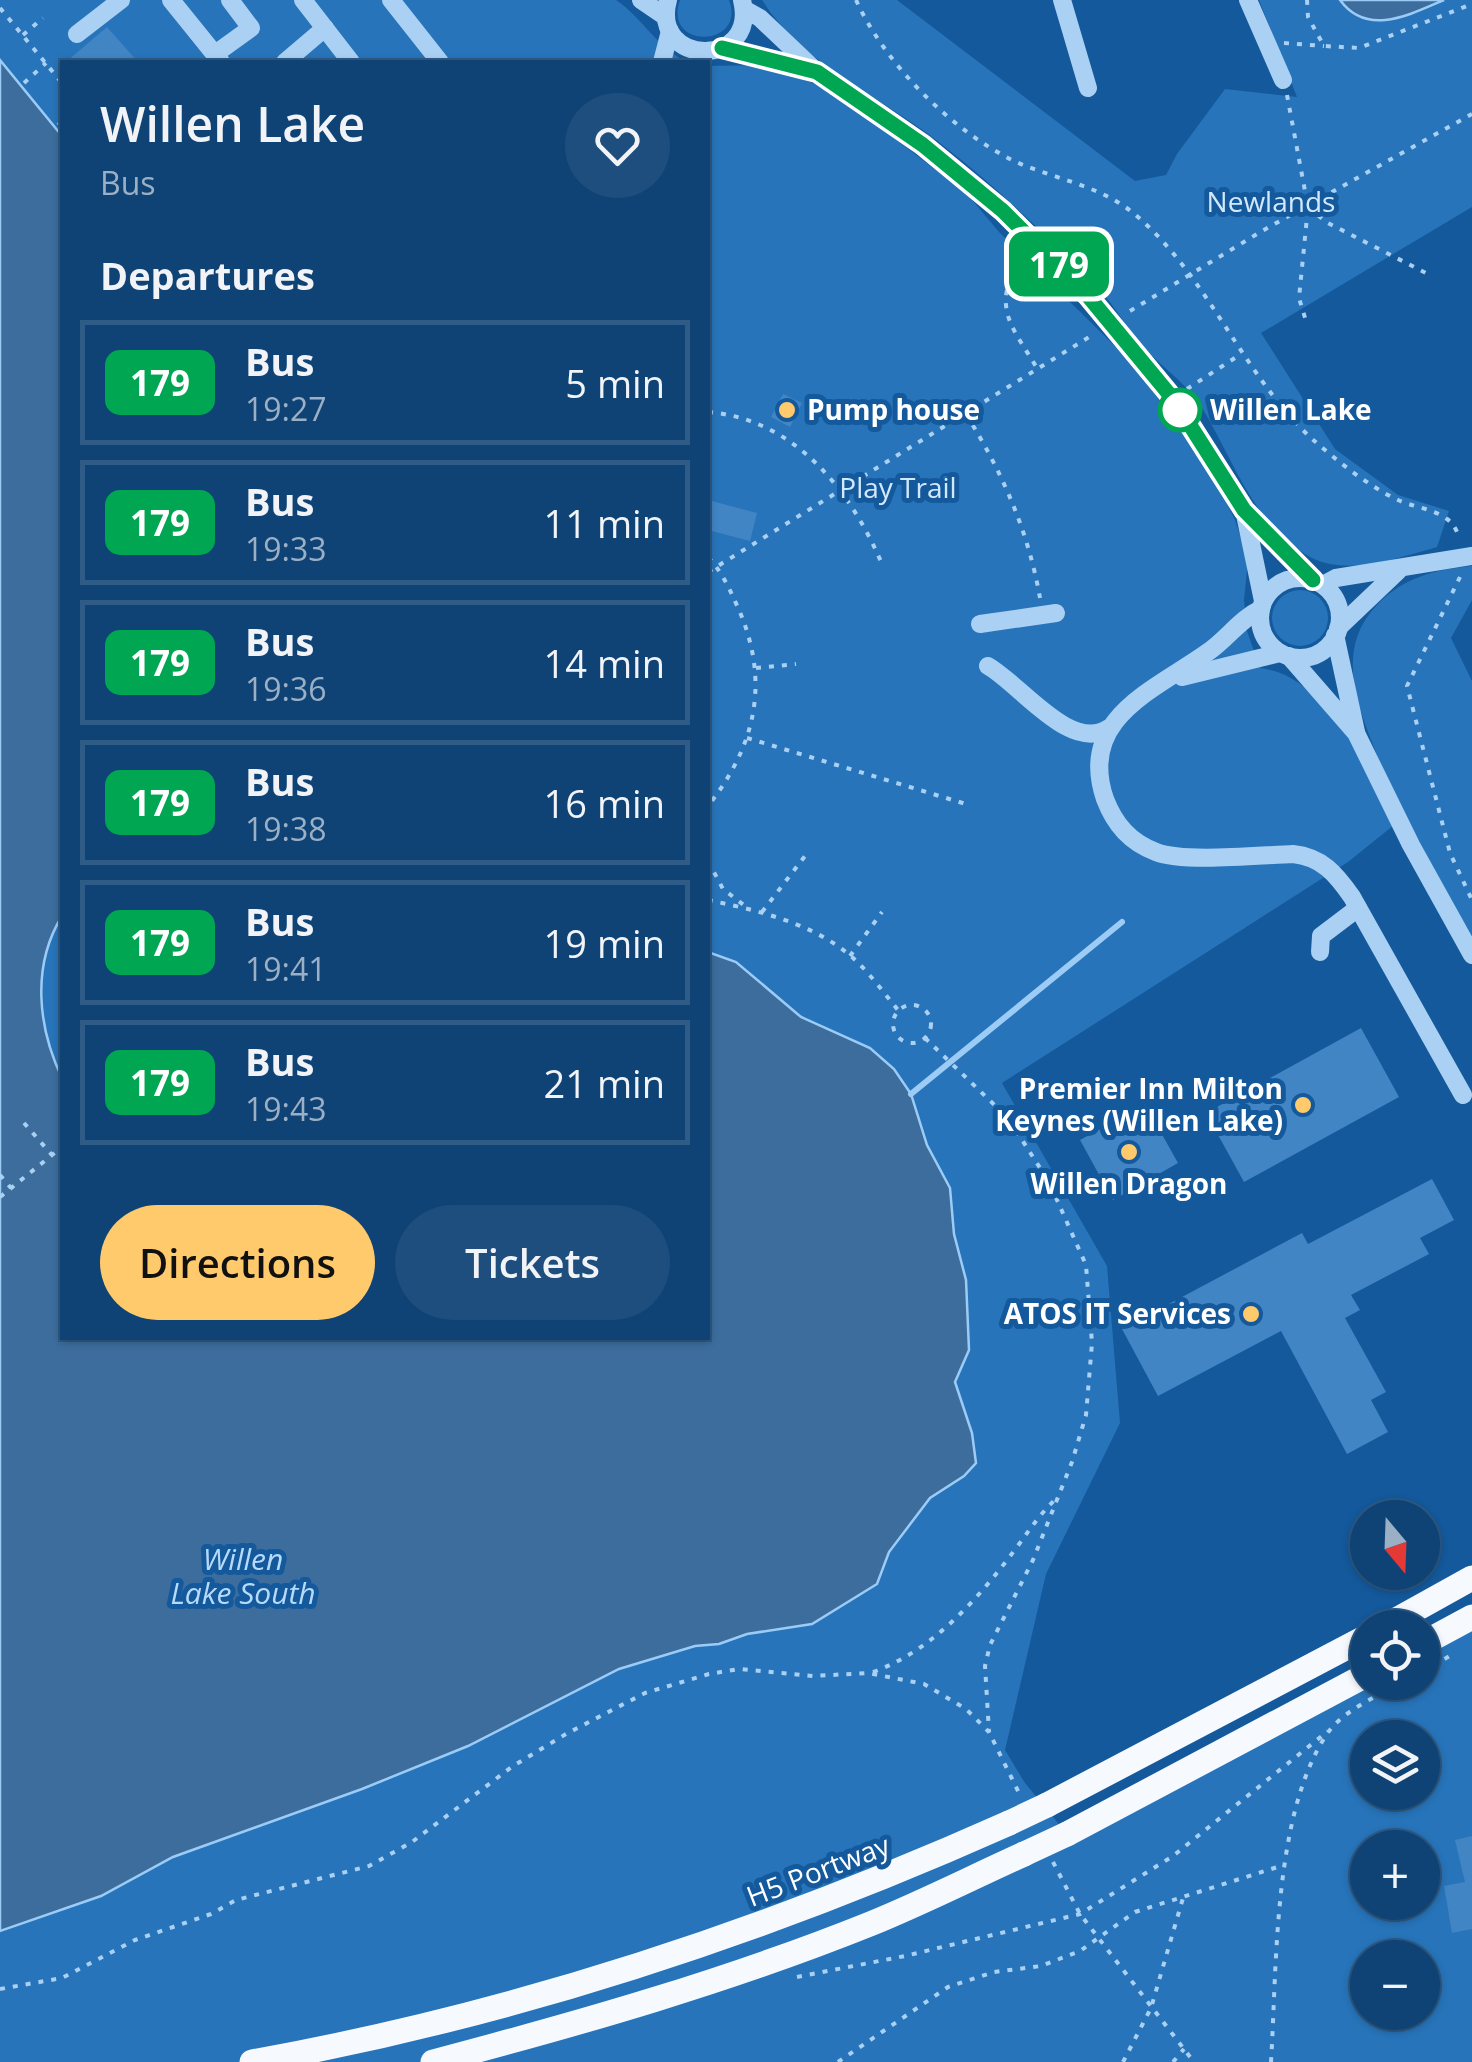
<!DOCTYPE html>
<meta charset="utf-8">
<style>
:root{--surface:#0f4375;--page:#1d4e7d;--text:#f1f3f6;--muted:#9bb0c5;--line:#2f5c87;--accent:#ffca6c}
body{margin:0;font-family:"Open Sans",sans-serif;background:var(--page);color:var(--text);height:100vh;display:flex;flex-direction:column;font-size:38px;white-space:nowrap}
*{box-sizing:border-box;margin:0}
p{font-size:32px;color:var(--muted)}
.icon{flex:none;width:55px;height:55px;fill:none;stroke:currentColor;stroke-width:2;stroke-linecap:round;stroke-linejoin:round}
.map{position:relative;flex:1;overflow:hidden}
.drawer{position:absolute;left:60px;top:60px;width:650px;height:1280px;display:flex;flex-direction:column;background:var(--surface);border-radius:0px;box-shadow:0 2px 8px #0004,0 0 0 2px var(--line)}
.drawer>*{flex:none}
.badge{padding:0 20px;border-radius:15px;font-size:35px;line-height:65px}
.needle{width:65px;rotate:161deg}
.tools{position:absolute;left:1350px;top:1500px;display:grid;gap:20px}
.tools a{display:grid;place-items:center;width:90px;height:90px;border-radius:50%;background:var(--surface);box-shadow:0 2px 8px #0004,0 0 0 2px var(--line);font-size:50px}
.map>.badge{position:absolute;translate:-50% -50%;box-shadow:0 0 0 5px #fff}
h2{padding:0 40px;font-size:38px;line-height:90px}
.round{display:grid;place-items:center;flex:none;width:105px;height:105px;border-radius:52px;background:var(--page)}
.headline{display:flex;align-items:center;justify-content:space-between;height:170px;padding:0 40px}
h1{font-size:48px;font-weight:600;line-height:75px}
.cta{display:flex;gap:20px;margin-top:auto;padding:20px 40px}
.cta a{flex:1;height:115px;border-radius:60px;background:var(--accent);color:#111;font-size:40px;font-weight:600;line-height:115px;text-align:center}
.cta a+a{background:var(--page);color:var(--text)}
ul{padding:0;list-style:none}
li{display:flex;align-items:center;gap:30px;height:125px;margin:0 20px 15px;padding:0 20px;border:5px solid var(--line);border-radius:0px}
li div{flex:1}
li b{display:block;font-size:38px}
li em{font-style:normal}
li .badge{min-width:110px;font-weight:700;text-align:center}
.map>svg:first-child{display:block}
.green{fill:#2774ba;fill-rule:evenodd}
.water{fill:#3c6d9d;stroke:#9cccf6;stroke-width:2.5}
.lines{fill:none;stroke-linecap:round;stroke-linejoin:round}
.stream{stroke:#9cccf6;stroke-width:6}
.building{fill:#4185c5}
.path{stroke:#aad0f3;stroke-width:4;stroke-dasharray:5 8;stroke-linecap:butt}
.minor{stroke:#aad0f3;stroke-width:18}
.major{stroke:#f6faff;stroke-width:25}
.minor-bridge{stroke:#aad0f3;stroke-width:18}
.major-bridge{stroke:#f6faff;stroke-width:25}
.line-casing{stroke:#fff;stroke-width:22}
.line{stroke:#00a651;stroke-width:15}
.poi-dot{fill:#ffca6c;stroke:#14599c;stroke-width:4}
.stop-dot{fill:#fff;stroke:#00a651;stroke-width:5}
.labels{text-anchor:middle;stroke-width:10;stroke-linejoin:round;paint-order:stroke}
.park-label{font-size:28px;fill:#d2e9fd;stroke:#14599c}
.poi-label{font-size:28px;font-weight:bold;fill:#fff;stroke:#14599c;text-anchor:end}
.stop-label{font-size:28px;font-weight:bold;fill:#fff;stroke:#14599c;text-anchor:start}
.street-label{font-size:28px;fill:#fff;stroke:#14599c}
.water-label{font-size:30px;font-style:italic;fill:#b6dafa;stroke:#14599c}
</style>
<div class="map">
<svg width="1472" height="2062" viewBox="0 0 1472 2062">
<rect width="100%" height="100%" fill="#14599c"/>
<!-- green -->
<g class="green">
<path d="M0 0H616C643 18 658 50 688 62H62V1338H708V66L763 65 815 84 859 111 967 194 999 232 1129 360 1210 468 1235 520 1248 560 1244 600 1247 631 1260 668C1326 676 1362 764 1396 816 1386 750 1318 668 1376 606 1403 577 1434 570 1472 566V600L1451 638 1472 681V955L1399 821 1348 862 1002 1083 1107 1266 1120 1423 1046 1574 1005 1750 1025 1783 1067 1834 1368 1682H1422L1423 1644 1472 1617V2062H0ZM1368 1738H1422V1792H1368ZM1368 1848H1422V1902H1368ZM1368 1958H1422V2012H1368Z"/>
<path d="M680 0H729C747 48 662 50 680 0Z"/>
<path d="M762 0H897L1135 181 1166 175 1177 154 1225 89 1297 97 1259 0H1472V207L1261 333 1335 449 1398 495 1449 511 1437 547C1397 558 1343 579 1305 554 1250 519 1233 458 1201 406 1185 382 1162 367 1142 346 1127 330 1117 308 1101 292 1053 241 1000 190 945 147 885 98 804 67 762 0Z"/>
<circle cx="1300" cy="618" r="28"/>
</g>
<!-- water -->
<g class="water">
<path d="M1340 0H1444C1409 15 1367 37 1340 0Z"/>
<path d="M0 60 62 136V916C31 966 38 1028 62 1078V1338H708V952L736 962 801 1017 870 1048 894 1069 911 1094 927 1145 950 1188 954 1234 966 1280 969 1350 955 1382 972 1433 976 1463 964 1476 930 1498 889 1552 877 1584 812 1624 747 1634 719 1644 695 1646 619 1669 468 1746 362 1789 173 1857 101 1896 0 1931Z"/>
</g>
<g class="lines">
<!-- stream -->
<path class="stream" d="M911 1094 1122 922"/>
</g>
<!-- building -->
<g class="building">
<path d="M107 27 138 62H66Z"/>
<path d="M783 394 802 403 790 427 771 417Z"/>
<path d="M708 500 757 513 750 541 708 530Z"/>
<path d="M1361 1028 1399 1097 1244 1182 1206 1113Z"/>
<path d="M1145 1104 1178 1163 1113 1200 1080 1140Z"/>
<path d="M1432 1179 1454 1220 1420 1238 1429 1254 1351 1295 1360 1310 1345 1318 1386 1392 1371 1400 1388 1432 1347 1454 1281 1331 1158 1396 1122 1329 1302 1233 1308 1244Z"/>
<path d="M1472 1836V1929L1452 1933 1444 1886 1465 1882 1455 1840Z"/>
</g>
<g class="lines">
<!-- path -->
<g class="path">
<path d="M856 0C885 64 951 130 1014 161 1056 180 1102 185 1138 217 1209 279 1242 373 1311 438 1336 460 1368 486 1398 500 1413 507 1434 509 1447 519 1454 524 1457 531 1459 538"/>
<path d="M1307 0 1308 17 1324 46 1359 48 1472 4"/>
<path d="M0 8 62 83"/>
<path d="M23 35 43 18"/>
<path d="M1284 43 1324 46"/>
<path d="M24 83 46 63"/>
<path d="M1287 95 1308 207 1299 298 1306 321"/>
<path d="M58 125 62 122"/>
<path d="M1308 207 1326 222 1426 273"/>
<path d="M1016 266C992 311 1015 330 1038 370"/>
<path d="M1130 311 1262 231 1472 114"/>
<path d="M1187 389 1241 354"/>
<path d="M708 412C794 419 850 489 882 564"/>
<path d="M966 414C1002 472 1028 530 1040 598"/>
<path d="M708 557C723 573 730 590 739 610 770 682 756 745 708 806"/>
<path d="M708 572 1094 334"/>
<path d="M1460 577 1407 686 1450 853 1472 900"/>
<path d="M756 668 796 664"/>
<path d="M747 738 966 804"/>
<path d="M708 861 723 889 745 906"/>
<path d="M708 900C756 910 813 923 852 957 869 972 883 992 898 1010"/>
<path d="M762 912 805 856"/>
<path d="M850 956 882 912"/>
<circle cx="912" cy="1024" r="19"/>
<path d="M925 1038 1008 1118 1049 1182 1086 1265 1092 1343 1086 1415 1072 1462 1033 1560 990 1645 985 1666 989 1732"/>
<path d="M24 1123 52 1155"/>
<path d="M0 1175 11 1188"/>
<path d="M0 1197 62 1147"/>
<path d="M873 1672C932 1651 977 1600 1014 1551 1029 1531 1040 1513 1059 1496"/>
<path d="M1422 1672 1453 1654"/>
<path d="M1053 1862 1080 1914 1194 2062"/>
<path d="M797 1977 905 1956 1080 1914 1173 1856 1328 1731"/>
<path d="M0 1989 62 1978 135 1940 211 1914 236 1900 369 1866 412 1842 513 1766 566 1734 645 1693 709 1674 739 1669 813 1676 868 1673 924 1684 966 1709 989 1732 1020 1795"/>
<path d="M838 2062 948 1987 994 1972 1041 1966 1080 1951 1135 1912 1284 1865"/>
<path d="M1123 2062 1151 2008 1183 1898"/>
<path d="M1173 2062 1184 2049"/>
<path d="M1271 2062C1277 1967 1273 1814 1327 1734 1342 1711 1379 1695 1403 1682"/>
</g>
<!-- minor -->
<g class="minor">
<path d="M171 0 221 62"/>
<path d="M303 0 351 62"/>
<path d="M391 0 440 62"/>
<path d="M641 0 666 17"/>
<path d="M668 0C650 67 759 69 742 0"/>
<path d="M1062 0 1088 88"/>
<path d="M1248 0 1283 80"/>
<path d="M744 9 760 18 817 72 946 162 1003 211 1088 295"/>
<path d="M77 34 121 0"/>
<path d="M722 49 814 71"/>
<path d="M215 54 251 28 230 0"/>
<path d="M285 62 325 28"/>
<path d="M662 62 670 31"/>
<path d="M1136 353 1174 400 1237 496 1244 510 1263 601"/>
<path d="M1244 511 1313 580"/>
<circle cx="1300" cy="618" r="40"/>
<path d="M1323 585 1336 578 1472 556"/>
<path d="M1261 609C1240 619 1227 639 1208 652 1155 690 1077 718 1105 799 1115 825 1130 842 1156 852 1183 863 1261 855 1293 854 1322 857 1336 874 1352 897L1463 1095"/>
<path d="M980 624 1056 613"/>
<path d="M1338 628 1398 571"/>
<path d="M1335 635 1356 732"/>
<path d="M1289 656 1356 733 1411 845 1472 955"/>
<path d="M988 666C1020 684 1071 754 1109 728"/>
<path d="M1182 677 1280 653"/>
<path d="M1320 952 1321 936 1358 908"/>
</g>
<!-- major -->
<g class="major">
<path d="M1382 1628 1472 1578"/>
<path d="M1422 1644 1472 1617"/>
<path d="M1047 1805 1368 1636"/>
<path d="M1067 1834 1368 1674"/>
<path d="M252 2062C515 2015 765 1932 1009 1823"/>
<path d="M433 2062C581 2023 728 1981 870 1924 922 1903 973 1877 1024 1854"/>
</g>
<!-- minor-bridge -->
<path class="minor-bridge" d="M1088 295 1136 353"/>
<!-- major-bridge -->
<g class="major-bridge">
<path d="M1009 1823 1047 1805"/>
<path d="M1024 1854 1067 1834"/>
</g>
</g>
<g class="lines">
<!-- line casing -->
<g class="line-casing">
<path id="line" d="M722 48 817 72 923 145 1003 211 1088 296 1174 400 1244 510 1313 580"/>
</g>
<!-- line -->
<use href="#line" class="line"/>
</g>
<!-- markers -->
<g class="poi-dot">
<circle cx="787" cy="410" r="10"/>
<circle cx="1303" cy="1105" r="10"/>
<circle cx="1129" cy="1152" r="10"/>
<circle cx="1251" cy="1314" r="10"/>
</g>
<circle class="stop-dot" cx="1180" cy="410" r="20"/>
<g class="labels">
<!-- park labels -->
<g class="park-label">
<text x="1271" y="212">Newlands</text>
<text x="898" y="498">Play Trail</text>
</g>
<!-- poi labels -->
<g class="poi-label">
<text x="807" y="420" text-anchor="start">Pump house</text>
<text x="1283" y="1099">Premier Inn Milton<tspan x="1283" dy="32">Keynes (Willen Lake)</tspan></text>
<text x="1129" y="1194" text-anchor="middle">Willen Dragon</text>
<text x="1231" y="1324">ATOS IT Services</text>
</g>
<!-- stop labels -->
<g class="stop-label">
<text x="1210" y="420">Willen Lake</text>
</g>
<!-- street labels -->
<g class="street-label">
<text transform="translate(818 1871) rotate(-21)" y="10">H5 Portway</text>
</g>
<!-- water labels -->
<g class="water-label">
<text x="243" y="1570">Willen<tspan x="243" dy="34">Lake South</tspan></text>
</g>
</g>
</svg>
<div class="tools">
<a><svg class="needle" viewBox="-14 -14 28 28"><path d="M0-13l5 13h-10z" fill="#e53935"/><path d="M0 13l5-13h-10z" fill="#9bb0c5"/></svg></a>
<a><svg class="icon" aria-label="locate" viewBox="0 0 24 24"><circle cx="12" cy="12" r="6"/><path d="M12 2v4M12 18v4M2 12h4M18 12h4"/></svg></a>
<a><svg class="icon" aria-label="layers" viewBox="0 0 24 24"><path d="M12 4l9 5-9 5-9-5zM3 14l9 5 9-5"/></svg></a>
<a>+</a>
<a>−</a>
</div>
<b class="badge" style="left:1059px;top:264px;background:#00a651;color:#fff">179</b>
<section class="drawer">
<div class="headline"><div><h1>Willen Lake</h1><p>Bus</p></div><a class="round"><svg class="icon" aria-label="heart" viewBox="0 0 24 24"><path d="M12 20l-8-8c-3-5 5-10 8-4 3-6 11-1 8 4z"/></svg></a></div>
<h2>Departures</h2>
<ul>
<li><span class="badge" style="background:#00a651;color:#fff">179</span><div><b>Bus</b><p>19:27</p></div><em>5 min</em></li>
<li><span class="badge" style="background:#00a651;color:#fff">179</span><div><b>Bus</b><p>19:33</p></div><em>11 min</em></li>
<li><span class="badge" style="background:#00a651;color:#fff">179</span><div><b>Bus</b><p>19:36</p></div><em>14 min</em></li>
<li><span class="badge" style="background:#00a651;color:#fff">179</span><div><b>Bus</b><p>19:38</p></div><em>16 min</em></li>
<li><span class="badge" style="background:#00a651;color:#fff">179</span><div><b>Bus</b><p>19:41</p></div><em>19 min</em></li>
<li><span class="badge" style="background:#00a651;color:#fff">179</span><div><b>Bus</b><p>19:43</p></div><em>21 min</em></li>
</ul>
<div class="cta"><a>Directions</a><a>Tickets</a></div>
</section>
</div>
